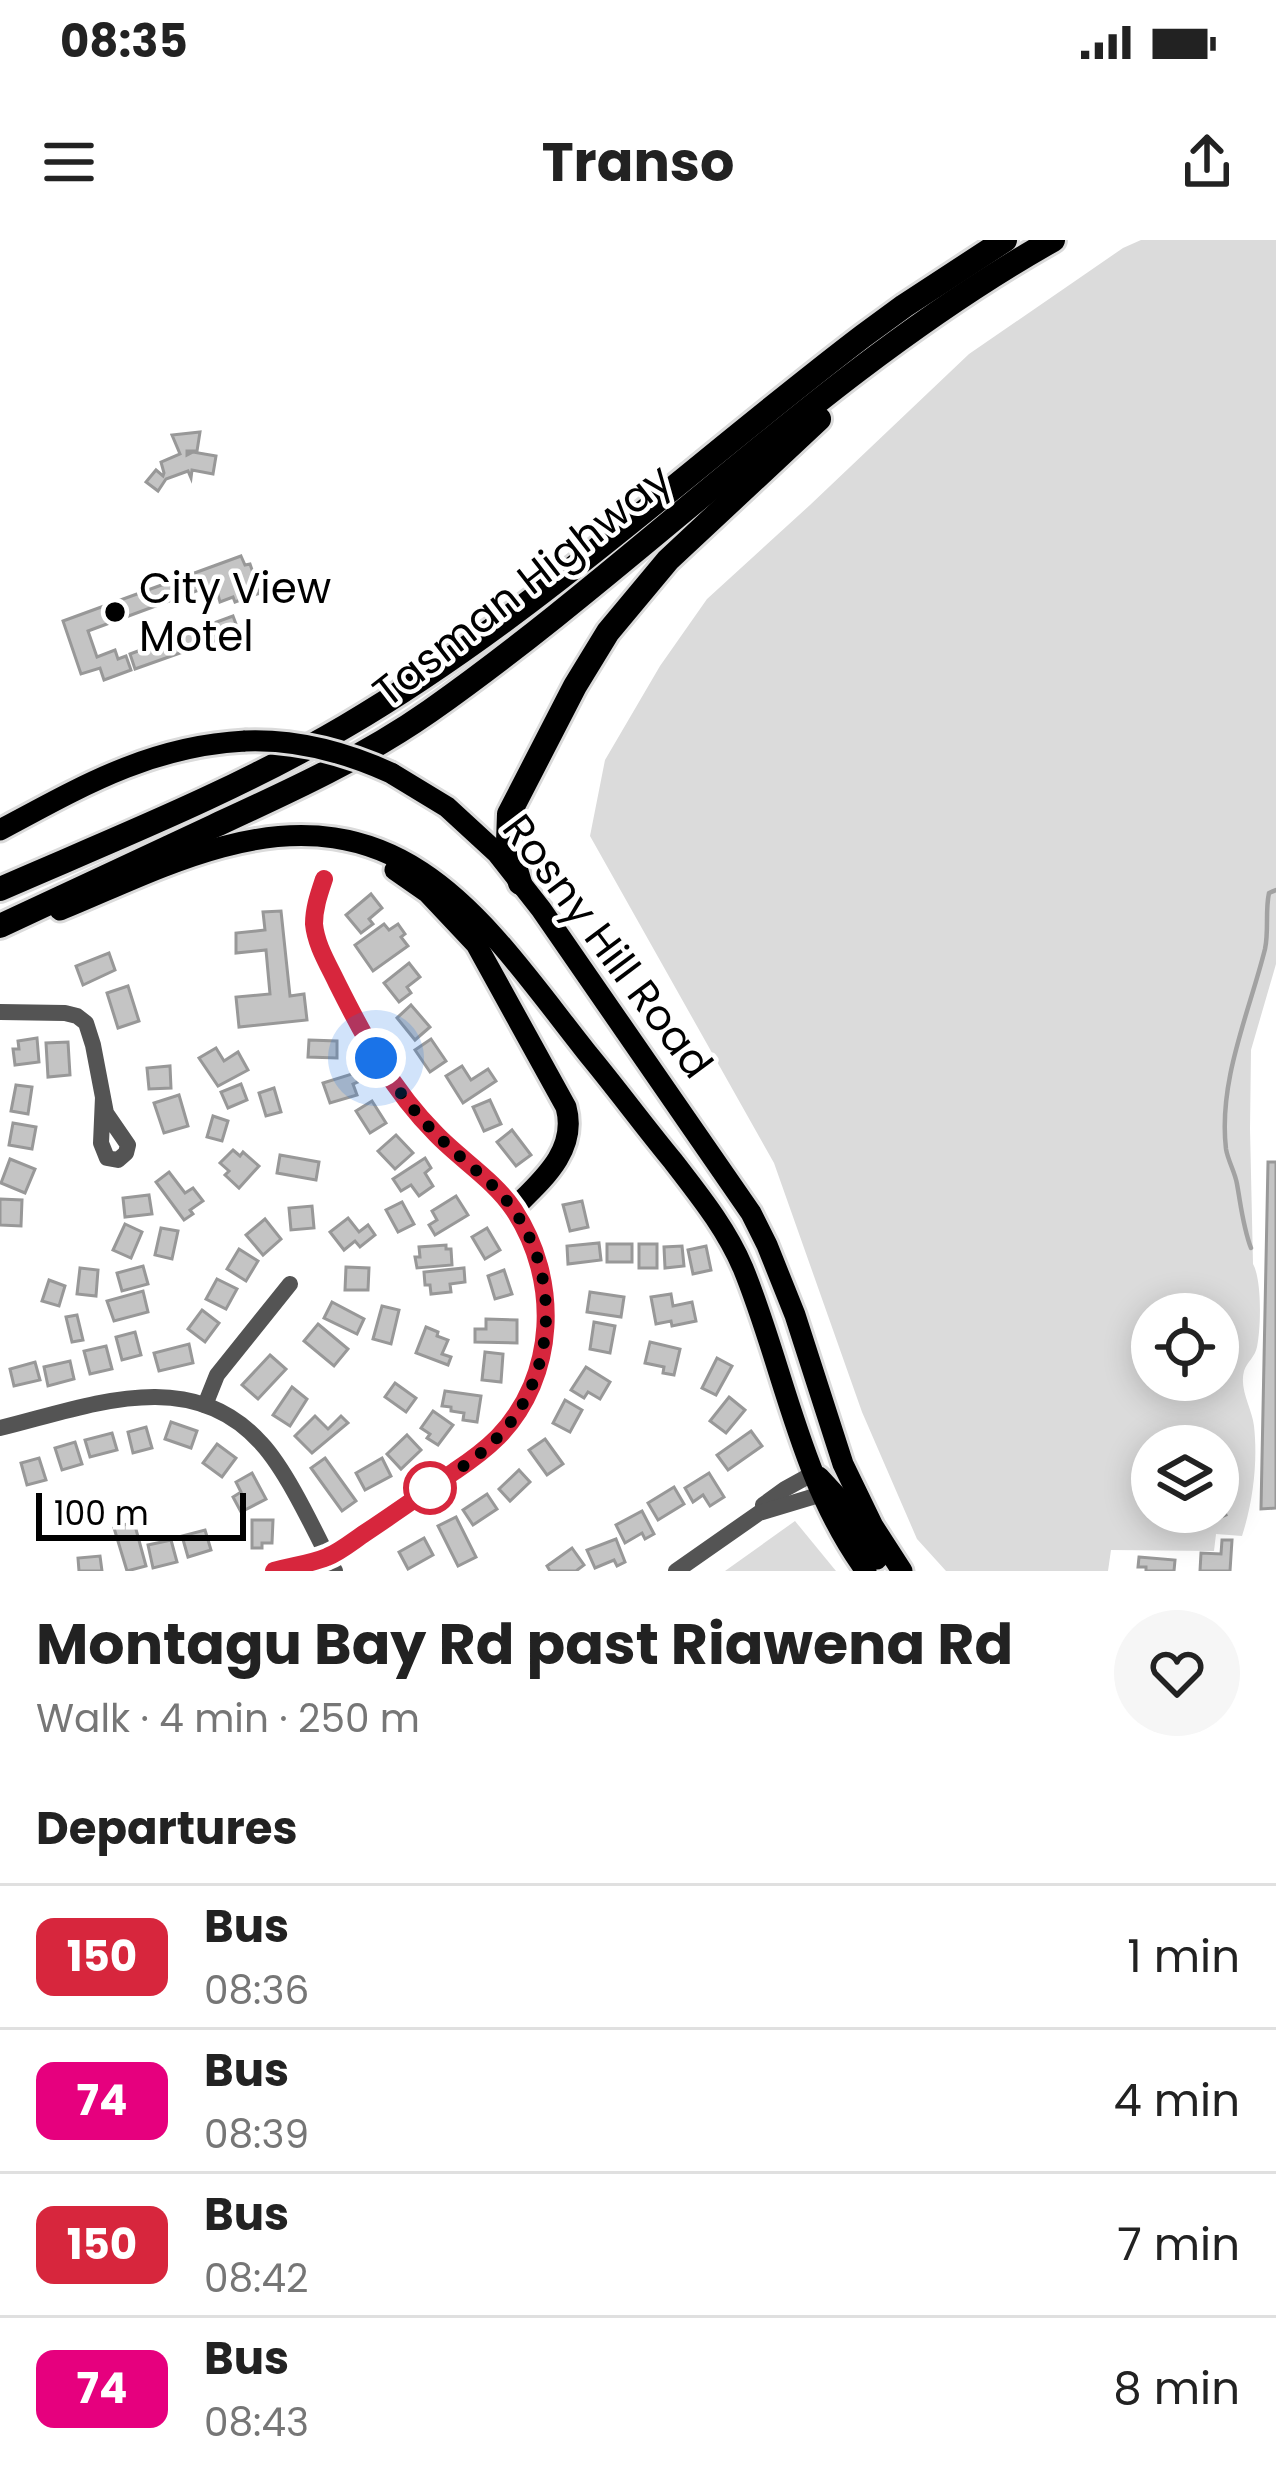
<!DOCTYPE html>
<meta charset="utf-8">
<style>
:root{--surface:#fff;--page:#f6f6f6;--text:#222;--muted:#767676;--line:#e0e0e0}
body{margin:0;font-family:Poppins,sans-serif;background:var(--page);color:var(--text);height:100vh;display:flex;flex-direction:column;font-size:45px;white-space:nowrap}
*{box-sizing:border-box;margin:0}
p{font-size:39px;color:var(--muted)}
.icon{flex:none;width:66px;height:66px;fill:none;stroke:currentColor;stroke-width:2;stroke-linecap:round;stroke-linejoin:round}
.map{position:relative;height:1331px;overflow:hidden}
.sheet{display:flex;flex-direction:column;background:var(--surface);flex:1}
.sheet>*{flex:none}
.badge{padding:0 24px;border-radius:18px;font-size:42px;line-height:78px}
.fabs{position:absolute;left:1131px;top:1053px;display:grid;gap:24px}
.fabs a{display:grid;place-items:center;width:108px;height:108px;border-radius:50%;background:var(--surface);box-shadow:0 6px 30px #0003;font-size:60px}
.scale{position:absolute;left:36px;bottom:30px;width:210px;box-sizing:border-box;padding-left:12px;border:6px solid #000;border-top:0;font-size:33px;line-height:42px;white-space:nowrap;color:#000;-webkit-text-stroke:9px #fff;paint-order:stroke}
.you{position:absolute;width:60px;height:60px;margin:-30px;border:9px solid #fff;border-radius:50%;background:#1a73e8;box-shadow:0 0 0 18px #1a73e833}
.map>.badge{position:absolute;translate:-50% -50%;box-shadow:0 0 0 6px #fff}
h2{padding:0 36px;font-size:45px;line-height:108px}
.round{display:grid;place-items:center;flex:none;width:126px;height:126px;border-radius:63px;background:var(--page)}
.overview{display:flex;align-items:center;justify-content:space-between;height:204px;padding:0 36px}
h1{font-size:57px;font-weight:700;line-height:90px}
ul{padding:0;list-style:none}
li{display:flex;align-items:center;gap:36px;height:144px;padding:0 36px;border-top:3px solid var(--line)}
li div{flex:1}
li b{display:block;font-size:45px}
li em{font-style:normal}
li .badge{min-width:132px;font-weight:700;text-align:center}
.status{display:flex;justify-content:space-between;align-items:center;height:84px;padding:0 60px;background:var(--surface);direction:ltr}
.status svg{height:33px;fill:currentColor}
header{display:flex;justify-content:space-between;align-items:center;height:156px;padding:0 36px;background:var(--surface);font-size:54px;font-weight:700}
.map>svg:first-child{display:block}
.green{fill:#dbdbdb;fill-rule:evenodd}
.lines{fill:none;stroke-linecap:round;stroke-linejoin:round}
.stream{stroke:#a2a2a2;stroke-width:4.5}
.building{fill:#c4c4c4;stroke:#989898;stroke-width:3}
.major-casing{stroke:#dbdbdb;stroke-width:27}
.highway-casing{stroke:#dbdbdb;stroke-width:30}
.minor{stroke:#545454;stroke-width:16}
.major{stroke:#000;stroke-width:21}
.highway{stroke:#000;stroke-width:24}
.major-bridge-casing{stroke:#dbdbdb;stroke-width:27;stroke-linecap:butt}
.major-bridge{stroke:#000;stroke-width:21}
.line-casing{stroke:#fff;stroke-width:27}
.line{stroke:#d7263d;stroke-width:18}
.walk{stroke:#000;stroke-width:12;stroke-dasharray:0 21.6}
.poi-dot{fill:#000;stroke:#fff;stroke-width:4.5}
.stop-dot{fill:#fff;stroke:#d7263d;stroke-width:6}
.labels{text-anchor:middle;stroke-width:9;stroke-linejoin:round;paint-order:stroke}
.street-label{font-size:42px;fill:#000;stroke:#fff}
.poi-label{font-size:42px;fill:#000;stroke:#fff;text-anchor:start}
</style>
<div class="status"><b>08:35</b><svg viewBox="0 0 49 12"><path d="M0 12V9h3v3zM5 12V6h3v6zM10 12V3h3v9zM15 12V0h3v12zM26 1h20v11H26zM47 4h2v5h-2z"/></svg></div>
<header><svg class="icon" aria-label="menu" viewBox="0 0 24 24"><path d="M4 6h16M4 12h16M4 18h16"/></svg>Transo<svg class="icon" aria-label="share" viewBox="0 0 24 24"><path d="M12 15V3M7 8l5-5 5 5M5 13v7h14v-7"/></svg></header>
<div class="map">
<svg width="1276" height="1331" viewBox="0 0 1276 1331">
<rect width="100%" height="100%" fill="#fff"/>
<!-- green -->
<g class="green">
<path d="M1141 0H1276V724L1251 810 1250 889 1253 1024C1262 1040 1261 1088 1257 1107 1255 1117 1247 1122 1244 1131 1239 1150 1252 1168 1254 1186 1258 1222 1253 1262 1242 1296L1216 1294 1214 1311 1111 1310 1108 1331H946L917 1299 862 1172 774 923 590 596 605 520 660 426 707 359 810 265 969 114 1123 8ZM1152 1074H1218V1140H1152ZM1152 1206H1218V1272H1152Z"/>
<path d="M795 1281 836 1331H725Z"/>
</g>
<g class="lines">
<!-- stream -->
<path class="stream" d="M1251 1008C1243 987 1241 966 1237 944 1235 932 1228 921 1226 909 1218 841 1249 773 1265 709 1269 690 1265 671 1269 653L1276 650"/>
</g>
<!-- building -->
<g class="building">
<path d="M200 192 197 211H187V215L193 212 216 216 213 234 192 230 191 238 188 231 166 239 158 251 146 242 156 230 163 236 164 233 161 222 180 214 172 195Z"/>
<path d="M241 316 245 325 250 324 260 353 235 362 233 357 220 362 215 344 88 391 97 417 115 410 118 419 126 416 131 430 104 440 100 428 81 434 63 381Z"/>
<path d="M233 376 239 392 135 429 130 414Z"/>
<path d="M371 654 382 668 369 679 373 684 361 693 346 675Z"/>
<path d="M281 671 290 756 304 754 307 780 239 787 236 757 270 754 266 710 236 713V693L265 690 263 672Z"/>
<path d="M384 684 389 690 398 684 405 694 401 697 408 706 373 731 355 705Z"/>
<path d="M109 713 115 730 83 745 76 726Z"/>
<path d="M409 723 420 737 407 747 411 753 399 762 384 743Z"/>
<path d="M128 746 139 781 118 788 107 753Z"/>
<path d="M411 765 430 787 415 800 397 778Z"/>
<path d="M37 798 39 822 15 825 13 809H19L18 801Z"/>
<path d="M431 799 446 821 430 832 415 810Z"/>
<path d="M309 800 337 801V818L308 817Z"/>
<path d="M68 802 70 835 48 837 46 803Z"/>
<path d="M216 808 224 821 238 812 248 830 218 846 199 818Z"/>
<path d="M170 826 171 848 149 849 147 828Z"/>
<path d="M462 826 471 840 488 829 496 841 463 863 446 836Z"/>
<path d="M355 833 358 842 353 844 357 855 330 863 323 843Z"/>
<path d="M241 844 247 860 228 868 221 852Z"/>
<path d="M16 845 32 847 28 874 11 871Z"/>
<path d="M274 848 281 872 266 876 259 853Z"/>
<path d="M179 855 188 886 164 893 154 863Z"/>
<path d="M490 860 501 884 484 891 473 867Z"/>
<path d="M372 861 386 883 370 893 356 871Z"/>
<path d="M213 876 228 881 222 901 207 897Z"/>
<path d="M13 883 36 887 32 909 9 905Z"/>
<path d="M512 890 531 915 516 926 497 902Z"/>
<path d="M396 895 413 913 395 929 378 911Z"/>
<path d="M233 910 240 916 243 912 259 926 239 948 225 935 229 931 220 923Z"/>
<path d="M280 915 319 922 316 940 277 933Z"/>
<path d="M425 918 431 928 425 933 433 946 419 956 411 945 401 951 393 939Z"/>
<path d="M10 919 35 929 25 953 1 943Z"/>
<path d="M1268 922H1276V1268L1261 1269Z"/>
<path d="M169 932 185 953 193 948 203 961 190 970 193 974 184 980 156 942Z"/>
<path d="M149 955 152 974 125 977 123 958Z"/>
<path d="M456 956 468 975 435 995 429 985 437 980 432 971Z"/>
<path d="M0 959 22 960 21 986 0 985Z"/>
<path d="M582 961 588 987 570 991 563 965Z"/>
<path d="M402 962 414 984 398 992 386 970Z"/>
<path d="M312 966 314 988 291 990 289 968Z"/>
<path d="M348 978 359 992 368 985 375 995 360 1007 355 1001 344 1010 330 992Z"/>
<path d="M265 979 281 999 263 1015 246 995Z"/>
<path d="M125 984 142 992 131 1018 113 1010Z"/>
<path d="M161 988 178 991 172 1019 155 1015Z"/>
<path d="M487 988 500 1010 485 1019 472 997Z"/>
<path d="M599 1003 601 1020 568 1024 567 1006Z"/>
<rect x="607" y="1004" width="25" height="18"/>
<rect x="639" y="1004" width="18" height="24"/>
<path d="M446 1005V1009H451L452 1025 417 1028 415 1017H420L419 1007Z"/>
<path d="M682 1006 684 1026 665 1028 664 1007Z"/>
<path d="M706 1006 711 1030 693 1034 688 1010Z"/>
<path d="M239 1009 258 1021 246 1041 227 1029Z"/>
<path d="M143 1026 148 1044 122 1051 117 1033Z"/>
<path d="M346 1027 369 1028 368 1050H345Z"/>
<path d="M80 1028 98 1030 96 1056 77 1054Z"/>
<path d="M464 1028 465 1042 450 1044 451 1052 431 1054 430 1045H425L424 1032Z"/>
<path d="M504 1030 512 1054 495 1059 488 1036Z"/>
<path d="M217 1039 237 1049 226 1069 206 1059Z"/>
<path d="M49 1040 65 1046 59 1066 42 1061Z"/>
<path d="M143 1051 148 1072 114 1081 107 1061Z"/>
<path d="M590 1052 624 1057 621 1077 587 1072Z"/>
<path d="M671 1054 673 1066 692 1062 696 1081 672 1086 671 1081 656 1084 651 1057Z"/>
<path d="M332 1062 364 1079 357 1094 324 1078Z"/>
<path d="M382 1066 399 1070 391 1104 373 1099Z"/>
<path d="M202 1070 219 1083 205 1102 188 1089Z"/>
<path d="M77 1075 83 1100 72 1102 66 1077Z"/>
<path d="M486 1079 517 1080V1103L475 1102V1089H486Z"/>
<path d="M594 1082 615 1086 610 1113 590 1109Z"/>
<path d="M318 1084 348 1109 334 1126 304 1101Z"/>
<path d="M426 1087 438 1092 437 1096 448 1100 442 1114 451 1117 448 1125 416 1113Z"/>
<path d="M135 1092 141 1115 122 1120 116 1097Z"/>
<path d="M650 1102 680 1109 674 1135 663 1133 664 1127 645 1123Z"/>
<path d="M189 1104 193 1123 159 1131 154 1113Z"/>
<path d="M106 1106 112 1129 90 1134 84 1111Z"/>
<path d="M485 1112 503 1114 501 1142 482 1140Z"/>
<path d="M270 1115 286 1129 258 1159 242 1145Z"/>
<path d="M717 1118 732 1126 716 1155 702 1148Z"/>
<path d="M70 1121 74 1139 48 1146 44 1127Z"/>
<path d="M35 1122 40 1140 14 1146 10 1129Z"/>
<path d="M586 1127 610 1142 600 1159 588 1152 584 1158 571 1150Z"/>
<path d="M395 1143 416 1158 406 1172 385 1157Z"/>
<path d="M292 1147 307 1159 290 1186 273 1175Z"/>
<path d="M445 1151 481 1156 477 1182 463 1180 464 1173 451 1171V1167L442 1166Z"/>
<path d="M729 1157 745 1170 726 1193 710 1181Z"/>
<path d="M565 1160 582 1170 570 1192 553 1183Z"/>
<path d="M433 1171 453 1185 438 1205 427 1198 430 1194 421 1188Z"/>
<path d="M315 1176 328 1189 341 1176 348 1183 312 1213 295 1196Z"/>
<path d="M171 1182 197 1191 191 1208 165 1199Z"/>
<path d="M146 1187 152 1208 133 1213 128 1192Z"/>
<path d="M751 1191 762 1206 728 1230 717 1215Z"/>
<path d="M112 1193 117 1210 90 1217 85 1200Z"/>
<path d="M407 1195 421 1210 401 1229 387 1214Z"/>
<path d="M545 1199 563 1224 547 1235 529 1210Z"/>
<path d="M75 1202 82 1224 62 1230 55 1208Z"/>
<path d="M217 1204 236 1218 222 1237 203 1223Z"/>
<path d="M39 1218 46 1240 27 1245 21 1223Z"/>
<path d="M325 1218 356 1261 342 1271 311 1228Z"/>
<path d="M382 1218 391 1236 365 1250 356 1233Z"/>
<path d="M519 1230 530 1242 510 1261 499 1249Z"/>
<path d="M252 1233 266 1259 241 1272 233 1257 241 1252 236 1242Z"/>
<path d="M709 1233 724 1257 710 1266 703 1255 693 1262 685 1248Z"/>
<path d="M674 1247 684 1264 658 1280 648 1263Z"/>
<path d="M487 1254 497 1269 473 1285 463 1270Z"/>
<path d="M1221 1263 1226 1275 1203 1285 1198 1273 1218 1272V1264Z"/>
<path d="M642 1271 654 1294 645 1299 642 1293 625 1303 616 1285Z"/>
<path d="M456 1277 476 1317 458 1326 438 1286Z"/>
<path d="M252 1280H273L272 1303H262V1308H252Z"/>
<path d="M134 1282 146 1326 127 1331 114 1288Z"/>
<path d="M205 1290 211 1310 188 1317 182 1296Z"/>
<path d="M424 1298 433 1315 408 1329 399 1312Z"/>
<path d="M616 1299 625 1322 617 1326 614 1320 595 1328 587 1310Z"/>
<path d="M171 1300 177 1322 153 1328 148 1305Z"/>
<path d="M1222 1300H1232L1230 1331H1200L1201 1313 1221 1314Z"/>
<path d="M572 1308 584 1325 576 1331H550L547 1326Z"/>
<path d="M100 1316 102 1331H79L78 1318Z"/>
<path d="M1139 1317 1175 1320 1174 1331H1146V1327H1138Z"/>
</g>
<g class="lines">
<!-- major casing -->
<g class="major-casing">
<g id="major">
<path d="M391 533 447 567 497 613 541 669 751 973 767 1005 795 1075 843 1224 873 1286 902 1331"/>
<path d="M0 590C82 546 150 506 245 501"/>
<path d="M395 630 428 653 476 704 566 867C578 911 541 941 513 969"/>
<path d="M60 670C114 648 166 622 222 607 410 556 486 685 588 814 617 849 644 886 673 921 699 955 726 988 743 1028 784 1128 800 1241 866 1331"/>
<path d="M819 1237 843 1263 877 1319"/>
</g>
</g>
<!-- highway casing -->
<g class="highway-casing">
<g id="highway">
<path d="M520 643 508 602 509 574 575 446 608 392 668 320 819 179"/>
<path d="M0 649C117 598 236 551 346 486 533 376 691 227 863 96L904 66 1005 0"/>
<path d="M0 686C71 653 143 619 214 586 288 552 363 518 430 471 643 321 825 129 1053 0"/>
</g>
</g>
<!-- minor -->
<g class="minor">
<path d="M0 772 65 773 77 776 86 783 93 805 106 873 128 905 126 913 118 920 107 918 101 903 103 857"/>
<path d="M205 1165 217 1135 290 1044"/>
<path d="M0 1188C87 1167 190 1123 261 1203 288 1232 316 1294 335 1331"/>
<path d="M763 1265 785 1249 814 1233"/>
<path d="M273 1331 328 1317 461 1227 498 1197 522 1163 533 1142 544 1103 546 1081 538 1020 513 969 494 947 438 897 408 863 376 817 346 760 316 692 315 669 324 639"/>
<path d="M676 1331 759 1273 822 1254"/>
</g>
<!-- major -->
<use href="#major" class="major"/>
<!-- highway -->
<use href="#highway" class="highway"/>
<!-- major-bridge casing -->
<g class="major-bridge-casing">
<path id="major-bridge" d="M245 501C296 499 345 512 391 533"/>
</g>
<!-- major-bridge -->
<use href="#major-bridge" class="major-bridge"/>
</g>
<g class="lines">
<!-- line casing -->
<g class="line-casing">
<path id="line" d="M274 1331C291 1326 310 1324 327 1317 340 1312 353 1301 365 1293 395 1273 425 1252 455 1231 470 1221 485 1210 498 1197 557 1136 560 1040 514 970 494 940 461 920 436 894 392 850 364 797 337 743 328 724 316 705 314 684 314 668 319 654 324 639"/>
</g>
<!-- line -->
<use href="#line" class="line"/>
<!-- walk -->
<path class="walk" d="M376 818C395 846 415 874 439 897 461 919 487 937 507 961 562 1029 559 1135 497 1198 478 1218 453 1233 430 1248"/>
</g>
<!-- markers -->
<circle class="poi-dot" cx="115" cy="372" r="12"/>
<circle class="stop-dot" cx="430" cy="1248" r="24"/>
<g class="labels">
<!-- street labels -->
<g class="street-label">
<text transform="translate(522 345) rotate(-38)" y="15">Tasman Highway</text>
<text transform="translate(608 706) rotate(53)" y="15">Rosny Hill Road</text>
</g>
<!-- poi labels -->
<g class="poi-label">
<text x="139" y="363">City View<tspan x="139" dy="48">Motel</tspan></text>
</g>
</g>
</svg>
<div class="fabs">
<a><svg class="icon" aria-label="locate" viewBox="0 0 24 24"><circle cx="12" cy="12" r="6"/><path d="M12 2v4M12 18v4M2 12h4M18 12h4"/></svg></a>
<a><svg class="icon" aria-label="layers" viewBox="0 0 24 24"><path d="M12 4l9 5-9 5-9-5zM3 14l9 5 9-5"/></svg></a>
</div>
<div class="scale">100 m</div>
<div class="you" style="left:376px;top:818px"></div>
</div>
<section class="sheet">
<div class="overview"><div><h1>Montagu Bay Rd past Riawena Rd</h1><p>Walk · 4 min · 250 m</p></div><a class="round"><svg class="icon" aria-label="heart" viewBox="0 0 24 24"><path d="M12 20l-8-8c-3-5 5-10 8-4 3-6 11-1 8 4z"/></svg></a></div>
<h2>Departures</h2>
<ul>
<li><span class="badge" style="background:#d7263d;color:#fff">150</span><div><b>Bus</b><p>08:36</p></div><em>1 min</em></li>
<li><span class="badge" style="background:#e6007e;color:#fff">74</span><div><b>Bus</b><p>08:39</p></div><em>4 min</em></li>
<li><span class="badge" style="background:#d7263d;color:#fff">150</span><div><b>Bus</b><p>08:42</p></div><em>7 min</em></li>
<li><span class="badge" style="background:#e6007e;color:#fff">74</span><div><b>Bus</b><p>08:43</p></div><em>8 min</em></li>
</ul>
</section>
